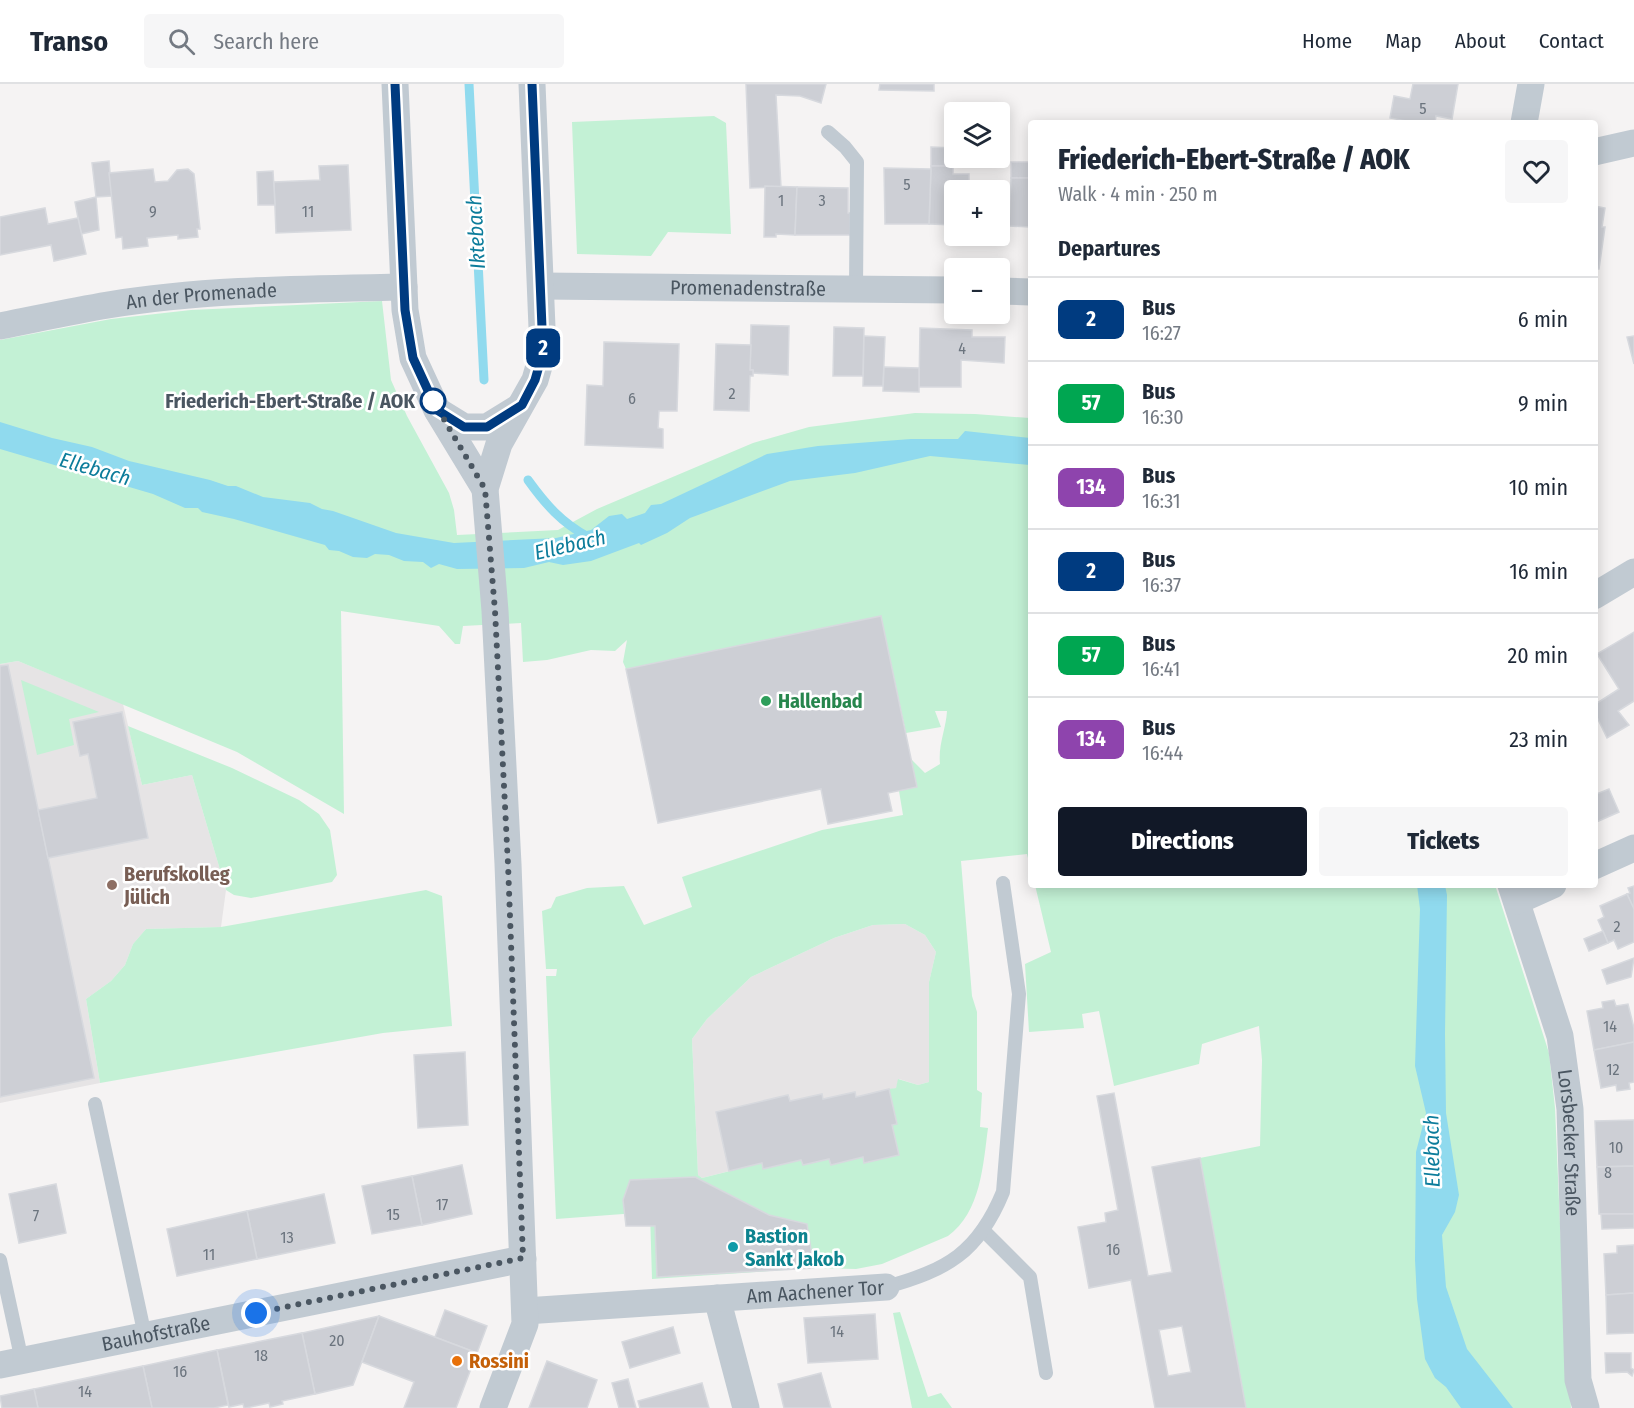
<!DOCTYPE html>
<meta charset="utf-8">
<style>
:root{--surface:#fff;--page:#f6f6f7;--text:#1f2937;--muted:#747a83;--line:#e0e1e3;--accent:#111827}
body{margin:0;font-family:"Fira Sans Condensed",sans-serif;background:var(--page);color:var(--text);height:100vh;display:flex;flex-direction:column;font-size:22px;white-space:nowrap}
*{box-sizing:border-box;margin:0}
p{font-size:20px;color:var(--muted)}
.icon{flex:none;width:33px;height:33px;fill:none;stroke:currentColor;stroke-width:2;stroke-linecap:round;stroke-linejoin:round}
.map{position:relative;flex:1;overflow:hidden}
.side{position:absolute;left:1028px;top:36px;width:570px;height:768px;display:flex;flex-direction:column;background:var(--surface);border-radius:6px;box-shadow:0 3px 15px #0003}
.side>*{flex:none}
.badge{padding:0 12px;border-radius:9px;font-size:21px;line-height:39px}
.tools{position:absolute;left:944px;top:18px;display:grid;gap:12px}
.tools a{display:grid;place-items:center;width:66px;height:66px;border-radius:6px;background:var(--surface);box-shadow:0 3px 15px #0003;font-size:30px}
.you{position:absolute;width:30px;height:30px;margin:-15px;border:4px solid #fff;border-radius:50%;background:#1a73e8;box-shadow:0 0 0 9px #1a73e833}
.map>.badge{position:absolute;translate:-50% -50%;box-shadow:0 0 0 3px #fff}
h2{padding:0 30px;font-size:22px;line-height:54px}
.round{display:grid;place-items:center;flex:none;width:63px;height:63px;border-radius:6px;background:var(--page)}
.overview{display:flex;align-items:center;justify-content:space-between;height:102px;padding:0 30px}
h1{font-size:28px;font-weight:800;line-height:45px}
.primary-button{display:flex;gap:12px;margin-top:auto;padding:12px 30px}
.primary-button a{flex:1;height:69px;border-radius:6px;background:var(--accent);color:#fff;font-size:24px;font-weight:800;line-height:69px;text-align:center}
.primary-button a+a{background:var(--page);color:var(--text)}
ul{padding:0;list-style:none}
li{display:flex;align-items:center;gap:18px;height:84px;padding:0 30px;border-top:2px solid var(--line)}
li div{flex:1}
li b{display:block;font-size:22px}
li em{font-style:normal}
li .badge{min-width:66px;font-weight:700;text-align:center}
header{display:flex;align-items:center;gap:36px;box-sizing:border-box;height:84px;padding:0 30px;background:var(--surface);border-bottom:2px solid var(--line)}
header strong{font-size:28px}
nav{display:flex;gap:33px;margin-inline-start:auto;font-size:21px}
.search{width:420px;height:54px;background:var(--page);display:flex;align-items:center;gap:15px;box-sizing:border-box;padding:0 21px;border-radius:6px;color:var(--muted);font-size:22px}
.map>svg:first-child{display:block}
.education{fill:#e6e4e5}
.green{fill:#c3f1d5;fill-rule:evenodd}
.water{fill:#90daee}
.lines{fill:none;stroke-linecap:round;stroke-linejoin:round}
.stream{stroke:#90daee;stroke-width:9}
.building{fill:#cdcfd5;stroke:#d7d9de;stroke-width:1.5;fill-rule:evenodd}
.lane{stroke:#c1cad2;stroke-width:14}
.street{stroke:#c1cad2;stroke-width:27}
.line-casing{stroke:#fff;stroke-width:14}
.line{stroke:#003b80;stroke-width:9}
.walk{stroke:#4a5661;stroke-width:6;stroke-dasharray:0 10.8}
.stop-dot{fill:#fff;stroke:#003b80;stroke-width:3}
.leisure-dot{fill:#2e9e5b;stroke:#fff;stroke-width:2}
.education-dot{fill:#8d6e63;stroke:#fff;stroke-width:2}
.culture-dot{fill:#0f9aa8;stroke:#fff;stroke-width:2}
.food-dot{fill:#e8710a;stroke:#fff;stroke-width:2}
.labels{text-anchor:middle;stroke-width:5;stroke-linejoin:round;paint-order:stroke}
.number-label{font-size:16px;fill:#6b747e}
.street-label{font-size:20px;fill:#4a5661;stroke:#fff}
.stop-label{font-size:20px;font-weight:bold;fill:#4a5661;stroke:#fff;text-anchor:end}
.leisure-label{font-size:20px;font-weight:bold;fill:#27864d;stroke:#fff;text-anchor:start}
.education-label{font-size:20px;font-weight:bold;fill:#785e54;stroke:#fff;text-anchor:start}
.culture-label{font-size:20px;font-weight:bold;fill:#0d838f;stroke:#fff;text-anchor:start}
.food-label{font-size:20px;font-weight:bold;fill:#c56008;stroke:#fff;text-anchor:start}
.water-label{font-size:21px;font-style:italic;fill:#0c7c9b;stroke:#fff}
</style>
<header>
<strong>Transo</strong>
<div class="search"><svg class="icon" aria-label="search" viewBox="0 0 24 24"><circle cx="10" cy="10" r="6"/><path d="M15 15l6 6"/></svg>Search here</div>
<nav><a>Home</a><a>Map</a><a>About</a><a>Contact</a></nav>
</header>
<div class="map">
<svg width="1634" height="1324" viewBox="0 0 1634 1324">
<rect width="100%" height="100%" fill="#f5f3f3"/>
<!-- education -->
<g class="education">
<path d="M18 577 123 620 142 701 192 691 226 806 221 843 146 845 133 860 125 881 111 897 86 915 100 999 0 1019V580Z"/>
<path d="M905 840 925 851 936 868 929 898V998L918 1001 899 995 896 1004 889 1006 897 1040 899 1071 864 1079 863 1074 831 1081H803L802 1076 763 1085 761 1079 702 1094 698 1091 692 955 707 935 751 893 834 854 873 841Z"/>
</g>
<!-- green -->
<g class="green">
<path d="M714 32 726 39 731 150 668 148 651 172 577 170 572 38Z"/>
<path d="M382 217 391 296 407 332 449 409 454 426 457 451 558 446 597 425 753 359 809 343 915 329 975 330 1030 334V782L1027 770 961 777 972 912 977 928V1006L982 1009 980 1043 988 1044C983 1081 981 1128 948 1152L882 1180 856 1185 814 1184 652 1195 650 1128 556 1135 546 892H556L557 885H546L542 827 551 824 556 813 587 804 624 802 644 841 692 823 682 793 822 746 903 731 899 707 917 703 911 675 925 689 940 680C938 661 946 645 947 627H935L941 643 906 649 881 532 626 585 623 578 627 556 615 567 591 566 547 576 523 578 521 539 463 542 460 560H455L439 542 341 527 344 730 237 668 18 577 0 580V256L111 235 191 226ZM905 840 925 851 936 868 929 898V998L918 1001 898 995 896 1004 889 1005 897 1039 892 1041 899 1071 865 1079 863 1073 831 1081 829 1075 803 1081 801 1076 763 1085 762 1079 702 1094 698 1091 692 955 707 935 751 893 834 854 873 841Z"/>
<path d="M21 596 99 628 69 635 74 661 37 671Z"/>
<path d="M128 642 232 684 299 716 319 730 330 746 337 791 332 798 251 814 234 811 226 806 192 691 142 701Z"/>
<path d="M1035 801H1495L1549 969 1555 1024 1560 1140 1571 1324H1246L1200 1074 1260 1062 1262 976 1259 942 1202 960 1199 980 1114 1002 1099 927 1082 930 1084 944 1029 948 1025 880 1051 868Z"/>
<path d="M426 806 442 812 452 942 383 949 100 999 86 915 111 897 125 881 133 860 146 845 221 843Z"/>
<path d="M900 1228 928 1313 941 1309 952 1324H912L893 1229Z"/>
</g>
<!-- water -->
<g class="water">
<path d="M0 338 52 354 92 363 129 377 210 396 228 402H236L263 413 310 419 322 425 333 427 396 449 454 459 556 454 591 446 609 432 622 430 627 435 645 429 651 421 661 420 767 370 818 362 911 355H958L965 347 1030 354V381L930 372 855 389 790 397 690 434 667 449 641 461 639 459 591 477 563 481 549 478 524 484 457 485 439 480 431 484 423 478 404 477 389 471 375 470 367 474 353 473 339 467 329 466 325 461 234 435 202 428 198 424H185L153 410 0 365Z"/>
<path d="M1417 801H1445L1447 811 1445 950 1446 1029 1459 1111 1455 1128 1442 1151 1446 1203 1467 1265 1513 1324H1461L1446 1303 1435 1294 1425 1275 1417 1215 1415 1176 1416 1068 1426 1029 1415 982 1420 825Z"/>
</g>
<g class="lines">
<!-- stream -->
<g class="stream">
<path d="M469 0 484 296"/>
<path d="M528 396C546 421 561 438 588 453"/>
</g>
</g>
<!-- building -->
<g class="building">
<path d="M746 0H826L821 19 800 12 776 11 781 103 750 104Z"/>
<path d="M880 0H934V7L879 6Z"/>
<path d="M1413 0H1458L1452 35 1436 32 1435 39H1417L1390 34 1394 12 1410 15Z"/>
<path d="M931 63 954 64 955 82H931Z"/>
<path d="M109 77 112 112 96 113 92 79Z"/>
<rect x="1011" y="78" width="19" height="16"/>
<path d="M348 81 351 146 276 149 274 98 320 96 319 82Z"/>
<path d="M931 82H953V90H969V97H974V106H954V141L929 140Z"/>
<path d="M884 84 931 85 929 140H885Z"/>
<path d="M153 85 155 98 168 97 177 86 188 85 194 90 200 145H197L198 153 178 155V151L147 154 148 162 123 165 122 153 116 154 109 89Z"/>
<path d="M273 87 275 121H258L257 88Z"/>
<path d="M1011 94H1030V143L1009 142Z"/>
<path d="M765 102 797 103 795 151 776 150V153H764Z"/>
<path d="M797 103 848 104V129H850V151H795Z"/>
<path d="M96 113 99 146 81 150 75 118Z"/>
<path d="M1594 115 1596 116 1595 122 1605 124 1602 143H1605L1599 185H1594Z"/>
<path d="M45 124 48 140 78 134 86 170 54 177 51 161 0 171V133Z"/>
<path d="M751 241 789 242 788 291 753 289V286H750Z"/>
<path d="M834 243 864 244 863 292H833Z"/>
<path d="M920 244 972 246V253H1005L1004 279 961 276V303H919Z"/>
<path d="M864 252 885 253 883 302H863Z"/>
<path d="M1634 252V280L1627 253Z"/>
<path d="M604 258 679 260 677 327H659L658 344 663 345V364L585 361 587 301 603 302Z"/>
<path d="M716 260 751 261 750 286H753V292H750L749 327 714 326Z"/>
<path d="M884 283 919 284V308L883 307Z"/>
<path d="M881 532 917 703 888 709 892 727 828 740 821 705 658 739 626 585Z"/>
<path d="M1634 548V617L1618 627 1629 641 1607 654 1594 627V621L1619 605 1597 570Z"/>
<path d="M8 581 94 994 0 1013V582Z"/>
<path d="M122 628 148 754 48 774 38 726 97 714 88 670 80 672 73 638Z"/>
<path d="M1609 705 1619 728 1594 739V711Z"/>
<path d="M1634 802V825L1627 810 1630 809 1628 804Z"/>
<path d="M1627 810 1634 825V858L1618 865 1614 856 1608 859 1598 836 1604 833 1600 822Z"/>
<path d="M1603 847 1608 859 1589 867 1584 855Z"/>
<path d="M1634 874 1631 893 1607 900 1602 886Z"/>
<path d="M1614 916 1616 922 1628 920 1634 944V958L1594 966 1587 927 1603 924 1602 918Z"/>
<path d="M1634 958V998L1629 999 1630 1005 1617 1007 1616 1001 1601 1004 1594 966Z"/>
<path d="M465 968 468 1041 418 1044 414 971Z"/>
<path d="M889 1005 897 1040 892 1041 899 1071 864 1079 863 1073 831 1081 829 1075 803 1081 801 1076 763 1085 762 1079 729 1087 716 1028 788 1011 790 1017 822 1010 823 1015 855 1008 856 1013Z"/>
<path d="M1114 1009 1148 1192 1172 1188 1152 1083 1200 1074 1246 1324H1155L1131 1196 1089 1204 1078 1143 1106 1138 1105 1129 1118 1126 1097 1012ZM1182 1242 1191 1288 1168 1292 1159 1246Z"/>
<path d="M1634 1036V1082L1597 1083 1595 1037Z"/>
<path d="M462 1081 472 1130 422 1141 412 1092Z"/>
<path d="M1634 1082V1130H1599L1597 1083Z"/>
<path d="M412 1092 422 1141 372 1150 362 1102Z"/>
<path d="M695 1093 769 1131 807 1140 814 1184 657 1193 655 1142H626L623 1116 630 1096Z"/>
<path d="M56 1100 66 1149 19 1159 9 1110Z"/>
<path d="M324 1110 335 1159 257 1175 247 1127Z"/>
<path d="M247 1127 257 1175 177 1192 167 1145Z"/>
<path d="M1601 1130H1634V1144L1602 1145Z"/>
<path d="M1634 1161V1209L1606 1211 1604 1170 1617 1169V1162Z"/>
<path d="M1634 1209V1249L1607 1250 1606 1211Z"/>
<path d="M445 1226 487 1242 477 1269 435 1253Z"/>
<path d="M875 1230 878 1275 808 1279 804 1234Z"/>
<path d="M379 1232 353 1301 315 1310 302 1249Z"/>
<path d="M379 1232 477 1269 456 1324H404L414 1298 362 1278Z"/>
<path d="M673 1243 680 1269 630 1284 622 1258Z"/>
<path d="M302 1249 315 1310 282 1317 283 1320 270 1323 269 1319 246 1324H244L243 1320 229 1323 217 1266Z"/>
<path d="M217 1266 228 1321 214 1324H152L143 1282Z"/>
<path d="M1605 1269H1631V1284L1634 1286 1632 1292 1627 1288 1606 1289Z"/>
<path d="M547 1277 597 1296 587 1324H529Z"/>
<path d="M143 1282 152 1324H38L34 1305Z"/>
<path d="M821 1289 831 1324H784L778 1300Z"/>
<path d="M628 1295 636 1324H619L612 1299Z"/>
<path d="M702 1299 709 1324H640L638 1317Z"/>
<path d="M34 1305 38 1324H2L0 1312Z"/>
</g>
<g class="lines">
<!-- lane -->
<g class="lane">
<path d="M828 48 845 63 857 78 856 205"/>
<path d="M95 1020 145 1252"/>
<path d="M983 1146 1030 1193 1046 1289"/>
<path d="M0 1176 22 1277"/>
<path d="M886 1203C947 1186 978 1169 1003 1108L1019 910 1003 799"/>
</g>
<!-- street -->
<g class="street">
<path d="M395 0 405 226 413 274 437 326 485 405"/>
<path d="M1524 39 1531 0"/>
<path d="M1594 68 1634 59"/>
<path id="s1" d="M542 202 954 206"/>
<path d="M999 207 1030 208"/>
<path id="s2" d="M0 242C36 235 72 227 108 221 205 205 306 205 404 203"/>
<path d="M438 327 464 343H487L518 324"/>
<path d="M1594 512 1634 488"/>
<path d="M1594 782 1634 764"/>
<path id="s3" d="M1511 801 1560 952 1570 1025 1578 1296 1586 1324"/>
<path d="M1517 817 1553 801"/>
<path d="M717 1214 746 1324"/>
<path id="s4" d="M525 1227 886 1203"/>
<path id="s5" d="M0 1281 523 1175"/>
<path d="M493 1324 525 1240 508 780 495 527 485 405 499 360 535 296 543 268 532 0"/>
</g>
</g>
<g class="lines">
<!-- line casing -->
<g class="line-casing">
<path id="line" d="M395 0 405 226 413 274 437 326 464 343H487L522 321 535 296 543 268 532 0"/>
</g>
<!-- line -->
<use href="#line" class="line"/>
<!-- walk -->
<path class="walk" d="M256 1229 523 1174 508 780 495 527 485 405 432 315 433 317"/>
</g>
<!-- markers -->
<circle class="stop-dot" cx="433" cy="317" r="12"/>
<circle class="leisure-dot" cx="766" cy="617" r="6"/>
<circle class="education-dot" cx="112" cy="801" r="6"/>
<circle class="culture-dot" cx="733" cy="1163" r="6"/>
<circle class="food-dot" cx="457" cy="1277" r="6"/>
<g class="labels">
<!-- number labels -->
<g class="number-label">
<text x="1423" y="30">5</text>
<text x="907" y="106">5</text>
<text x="781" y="122">1</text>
<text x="822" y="122">3</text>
<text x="153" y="133">9</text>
<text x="308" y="133">11</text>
<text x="962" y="270">4</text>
<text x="732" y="315">2</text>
<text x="632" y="320">6</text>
<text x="1617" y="848">2</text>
<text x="1610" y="948">14</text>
<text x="1613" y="991">12</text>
<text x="1616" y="1069">10</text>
<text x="1608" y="1094">8</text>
<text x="442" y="1126">17</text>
<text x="393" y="1136">15</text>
<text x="36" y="1137">7</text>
<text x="287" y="1159">13</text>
<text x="1113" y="1171">16</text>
<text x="209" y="1176">11</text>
<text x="837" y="1253">14</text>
<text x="337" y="1262">20</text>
<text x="261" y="1277">18</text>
<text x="180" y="1293">16</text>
<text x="85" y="1313">14</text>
</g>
<!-- street labels -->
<g class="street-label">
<text dy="7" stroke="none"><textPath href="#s1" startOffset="206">Promenadenstraße</textPath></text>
<text dy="7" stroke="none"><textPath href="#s2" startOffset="204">An der Promenade</textPath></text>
<text dy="7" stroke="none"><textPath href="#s3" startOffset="266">Lorsbecker Straße</textPath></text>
<text dy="7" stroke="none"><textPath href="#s4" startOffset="291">Am Aachener Tor</textPath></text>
<text dy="7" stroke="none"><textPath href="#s5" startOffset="159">Bauhofstraße</textPath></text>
</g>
<!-- stop labels -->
<g class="stop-label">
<text x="415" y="324">Friederich-Ebert-Straße / AOK</text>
</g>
<!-- leisure labels -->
<g class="leisure-label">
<text x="778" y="624">Hallenbad</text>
</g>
<!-- education labels -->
<g class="education-label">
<text x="124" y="797">Berufskolleg<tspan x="124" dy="23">Jülich</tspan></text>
</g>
<!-- culture labels -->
<g class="culture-label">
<text x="745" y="1159">Bastion<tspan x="745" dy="23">Sankt Jakob</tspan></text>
</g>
<!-- food labels -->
<g class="food-label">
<text x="469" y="1284">Rossini</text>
</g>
<!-- water labels -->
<g class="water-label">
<text transform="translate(476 148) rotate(-93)" y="7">Iktebach</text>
<text transform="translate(95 385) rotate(16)" y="7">Ellebach</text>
<text transform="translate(570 461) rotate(-13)" y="7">Ellebach</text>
<text transform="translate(1432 1067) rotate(-91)" y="7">Ellebach</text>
</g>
</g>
</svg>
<div class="tools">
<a><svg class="icon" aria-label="layers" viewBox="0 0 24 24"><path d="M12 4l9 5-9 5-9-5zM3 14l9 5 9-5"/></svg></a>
<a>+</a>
<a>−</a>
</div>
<div class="you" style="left:256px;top:1229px"></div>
<b class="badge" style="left:543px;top:264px;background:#003b80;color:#fff">2</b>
<section class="side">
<div class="overview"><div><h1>Friederich-Ebert-Straße / AOK</h1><p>Walk · 4 min · 250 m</p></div><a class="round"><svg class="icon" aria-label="heart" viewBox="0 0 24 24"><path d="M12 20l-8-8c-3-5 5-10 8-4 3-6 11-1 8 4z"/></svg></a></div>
<h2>Departures</h2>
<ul>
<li><span class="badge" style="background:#003b80;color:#fff">2</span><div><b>Bus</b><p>16:27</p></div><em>6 min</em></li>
<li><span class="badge" style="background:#00a651;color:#fff">57</span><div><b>Bus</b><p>16:30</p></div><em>9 min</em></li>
<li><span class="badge" style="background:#8e44ad;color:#fff">134</span><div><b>Bus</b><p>16:31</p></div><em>10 min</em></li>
<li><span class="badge" style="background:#003b80;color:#fff">2</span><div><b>Bus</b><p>16:37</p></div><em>16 min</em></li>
<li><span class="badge" style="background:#00a651;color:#fff">57</span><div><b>Bus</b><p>16:41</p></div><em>20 min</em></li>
<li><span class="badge" style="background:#8e44ad;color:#fff">134</span><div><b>Bus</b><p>16:44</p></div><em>23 min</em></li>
</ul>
<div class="primary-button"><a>Directions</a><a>Tickets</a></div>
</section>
</div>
